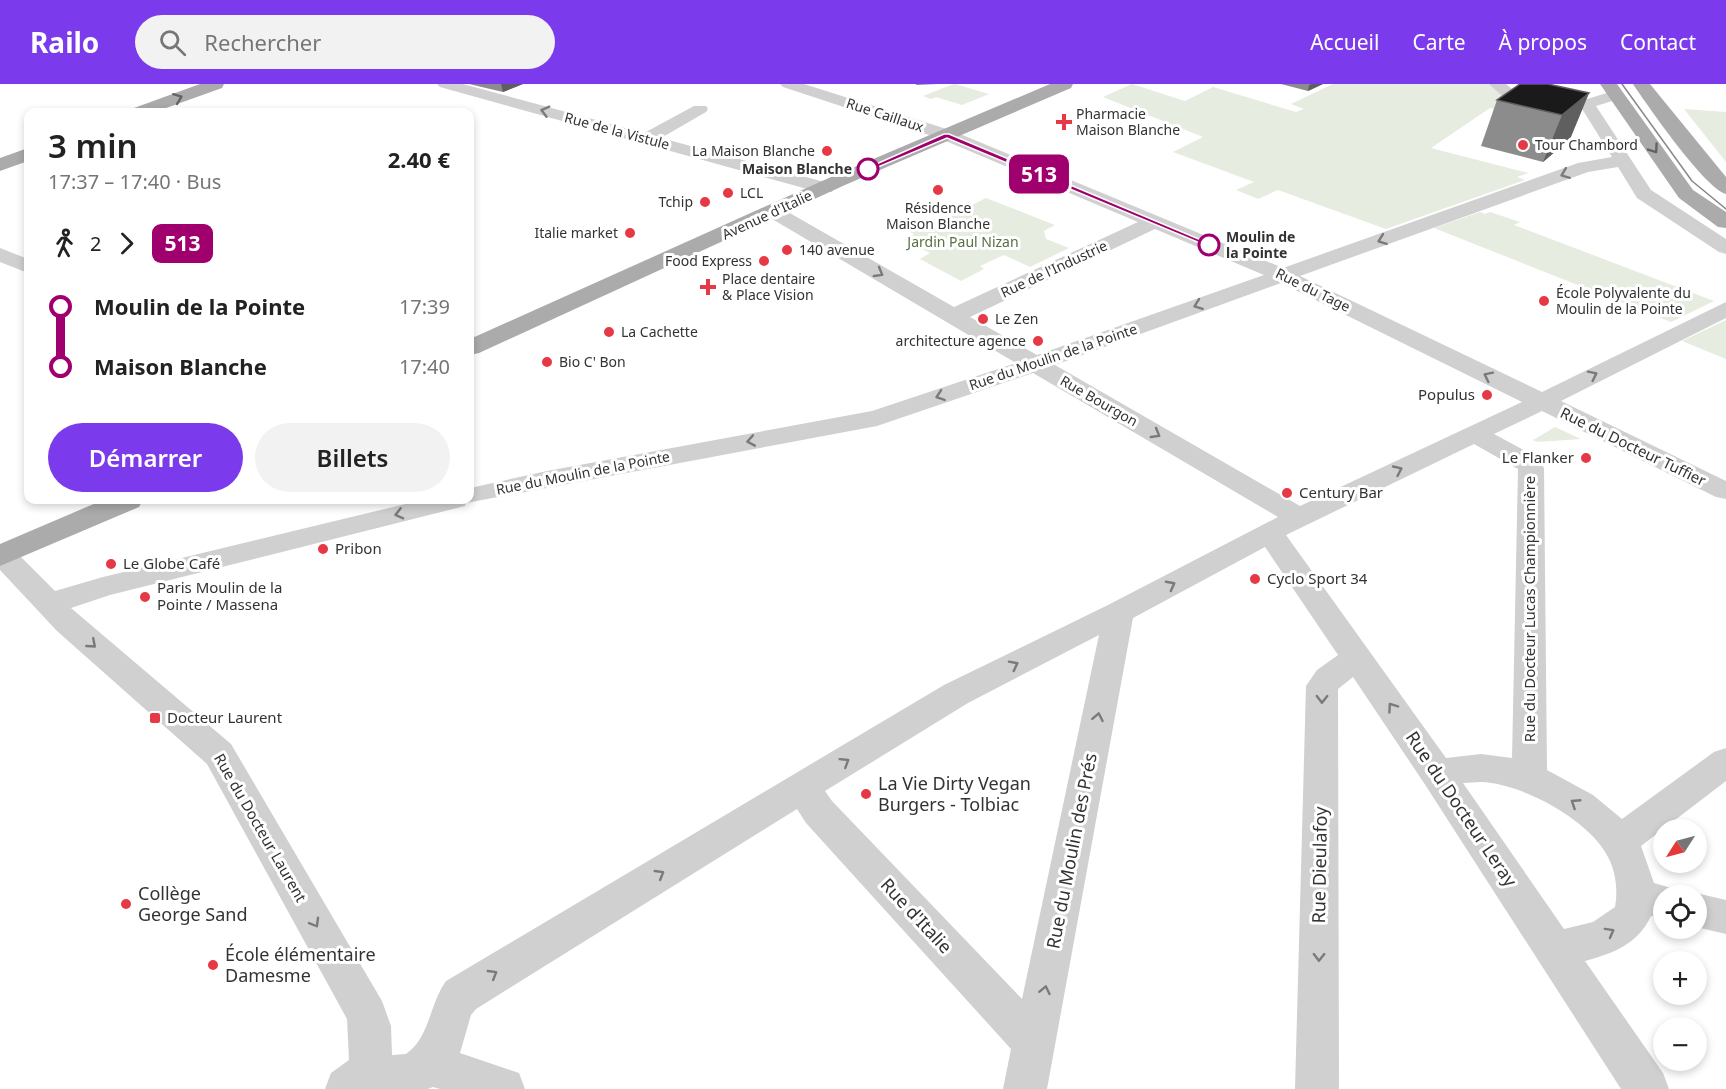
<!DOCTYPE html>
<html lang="fr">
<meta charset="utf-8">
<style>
:root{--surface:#fff;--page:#f2f2f2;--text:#222;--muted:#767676;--accent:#7c3aed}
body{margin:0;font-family:"Noto Sans",sans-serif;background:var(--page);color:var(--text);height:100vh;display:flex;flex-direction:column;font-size:22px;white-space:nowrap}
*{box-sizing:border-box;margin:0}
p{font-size:20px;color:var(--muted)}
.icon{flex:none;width:33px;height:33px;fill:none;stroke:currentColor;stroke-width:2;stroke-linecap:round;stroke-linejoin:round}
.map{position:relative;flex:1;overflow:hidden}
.sheet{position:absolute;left:24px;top:24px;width:450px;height:396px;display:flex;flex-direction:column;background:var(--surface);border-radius:12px;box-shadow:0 3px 9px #0003}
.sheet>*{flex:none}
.badge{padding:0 12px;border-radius:9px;font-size:21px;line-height:39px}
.needle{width:39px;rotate:234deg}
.controls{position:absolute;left:1653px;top:735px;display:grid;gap:12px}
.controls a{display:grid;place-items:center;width:54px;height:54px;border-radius:50%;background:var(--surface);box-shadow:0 3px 9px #0003;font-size:30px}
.map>.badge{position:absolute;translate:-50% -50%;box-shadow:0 0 0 3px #fff}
.legs{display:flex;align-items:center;gap:9px;height:66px;padding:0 24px;font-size:20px}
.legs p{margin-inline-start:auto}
.summary{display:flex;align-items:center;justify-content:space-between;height:102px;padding:0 24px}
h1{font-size:33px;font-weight:600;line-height:45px}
.action{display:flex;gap:12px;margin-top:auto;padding:12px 24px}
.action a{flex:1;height:69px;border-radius:36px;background:var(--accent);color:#fff;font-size:24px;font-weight:600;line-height:69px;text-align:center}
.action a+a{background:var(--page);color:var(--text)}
ul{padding:0 24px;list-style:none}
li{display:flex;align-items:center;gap:21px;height:60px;font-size:22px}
li i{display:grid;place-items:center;width:9px;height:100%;margin:0 8px;background:currentColor}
li i::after{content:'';width:15px;height:15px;margin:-8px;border:4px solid;border-radius:50%;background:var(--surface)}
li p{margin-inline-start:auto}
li:first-child i{background:linear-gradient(#0000 50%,currentColor 0)}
li:last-child i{background:linear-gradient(currentColor 50%,#0000 0)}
header{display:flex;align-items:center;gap:36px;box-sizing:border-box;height:84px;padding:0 30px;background:var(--accent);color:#fff}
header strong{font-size:28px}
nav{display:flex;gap:33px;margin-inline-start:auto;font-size:21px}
.search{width:420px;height:54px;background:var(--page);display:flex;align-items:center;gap:15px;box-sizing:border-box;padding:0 21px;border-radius:33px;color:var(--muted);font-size:22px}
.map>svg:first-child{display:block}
.green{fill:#e6ecdf}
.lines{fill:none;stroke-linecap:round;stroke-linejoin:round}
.minor{fill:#d0d0d0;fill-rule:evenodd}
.major{fill:#ababab;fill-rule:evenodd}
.tram{stroke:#888;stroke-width:1.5}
.wall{fill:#8c8c8c}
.shaded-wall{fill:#5f5f5f}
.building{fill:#1a1a1a;stroke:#5f5f5f;stroke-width:1.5}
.oneway{stroke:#636363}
.oneway2{stroke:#7a7a7a}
.line-1{fill:#a0006e;stroke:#fff;stroke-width:1.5}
.poi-dot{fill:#e63946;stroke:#fff;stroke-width:2}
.stop-1-dot{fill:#fff;stroke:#a0006e;stroke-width:3}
.labels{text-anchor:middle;stroke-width:6;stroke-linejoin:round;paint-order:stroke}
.far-poi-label{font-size:14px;fill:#333;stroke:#fff;text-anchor:start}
.far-street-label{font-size:14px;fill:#333;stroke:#fff}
.far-stop-label{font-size:14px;font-weight:bold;fill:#333;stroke:#fff;text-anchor:end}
.far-park-label{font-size:14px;fill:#56703f;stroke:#fff}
.poi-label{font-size:15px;fill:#333;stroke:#fff;text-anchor:start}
.street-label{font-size:15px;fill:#333;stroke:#fff}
.near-poi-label{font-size:18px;fill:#333;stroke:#fff;text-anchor:start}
.near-street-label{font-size:18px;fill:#333;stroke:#fff}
</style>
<header>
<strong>Railo</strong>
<div class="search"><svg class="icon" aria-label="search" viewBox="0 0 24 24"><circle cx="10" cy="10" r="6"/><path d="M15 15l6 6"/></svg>Rechercher</div>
<nav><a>Accueil</a><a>Carte</a><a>À propos</a><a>Contact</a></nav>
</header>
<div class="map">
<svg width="1726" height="1005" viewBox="0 0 1726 1005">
<rect width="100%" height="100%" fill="#fff"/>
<!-- green -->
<g class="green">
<path d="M954 0H955L989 10 962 21 936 13 931 15 923 12Z"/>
<path d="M1132 0 1185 17 1213 3 1296 28 1304 25 1291 20 1333 0H1490L1515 21 1509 29 1490 24 1431 64 1528 89 1517 93 1525 96 1386 145 1278 106 1258 115 1236 106 1254 98 1173 68 1203 53 1103 13Z"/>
<path d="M1684 25 1726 28V78Z"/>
<path d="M986 114 1055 141 1044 147 1046 155 1069 164 1030 183 1004 171 980 182 984 185 961 197 920 175 930 169 904 156 914 150 904 145 925 135 936 139Z"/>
<path d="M1480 128 1485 130 1490 128 1520 138 1514 141 1714 217 1671 238 1434 144Z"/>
<path d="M1726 236V275L1682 257 1724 237Z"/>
<path d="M1555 343 1581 355 1537 358 1533 356Z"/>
</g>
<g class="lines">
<!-- minor -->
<g class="minor">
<path d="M437 0H463L644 49 694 22H706L708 25 706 28 661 54 832 100 834 104 832 108H818L440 3Z"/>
<path d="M780 0H804L953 47 1283 184 1578 79 1612 73 1579 20 1581 17 1616 6 1622 8 1624 11 1622 14 1596 22 1651 106 1726 155V170L1719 168 1637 114 1618 83 1588 88 1300 192 1542 308 1726 218V234L1561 317 1726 397V415L1716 413 1542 327 1494 350 1535 372 1544 384 1547 686 1593 711 1622 735 1714 668 1726 664V697L1641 762 1654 799 1678 806 1680 812H1664V835L1651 832C1638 860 1614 869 1585 877L1663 989 1669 1005H1621L1424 699 1353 593 1338 605 1339 1005H1295L1306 602 1317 586 1338 571 1265 463 1133 534 1047 1005H1003L1011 965 806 739 797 725 476 925 471 931 460 969 519 989 525 1005H440L433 1003 428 1005H325L331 989 349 976 347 935 207 680 57 547 0 486V462L12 464 55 507 103 493 422 416H470V404L547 387 872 327 1016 279 767 132 764 128 767 124H781L954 223 1138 138 941 55 783 3ZM1155 145 1264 191 1037 271 970 233ZM1281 199 1522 318 1300 422 1055 281ZM1033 289 1278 433 1108 521 944 601 446 897C429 921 430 953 406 970L392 971 391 942 382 917 231 660 71 524 110 511 465 422 466 419 877 342ZM1474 360 1518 385 1512 674 1481 670 1446 674 1286 451ZM1099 551 1022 915 832 717 825 707 968 619ZM1481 698C1521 699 1590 736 1608 773 1616 788 1618 807 1615 823L1593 838 1564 845 1463 699Z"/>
<path d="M1489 0H1506L1534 24 1546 27 1548 30 1540 35 1522 30Z"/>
<path d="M0 164 28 175V189L0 178Z"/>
<path d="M1696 809 1726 816V850L1696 843V812H1688Z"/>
</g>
<!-- major -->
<g class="major">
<path d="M200 0H224L222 4 155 28H131L134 24Z"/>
<path d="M1050 0H1073L1071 4 845 101 479 269 470 271V255L831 93Z"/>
<path d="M1600 0H1617L1693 106 1726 128V144L1718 143 1679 114Z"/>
<path d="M1633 0H1650L1726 93V110C1705 105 1647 21 1633 0Z"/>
<path d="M28 64V77L0 87V74Z"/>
<path d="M103 416H143L139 423 0 482V460Z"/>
</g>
<!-- tram -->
<path class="tram" d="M1622 0 1692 97 1726 125"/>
</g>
<!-- wall -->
<g class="wall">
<path d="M469 0H523L503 8Z"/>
<path d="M915 0H937L917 1Z"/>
<path d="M1281 0H1323L1308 7Z"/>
<path d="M1589 9 1570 55 1543 78 1481 62 1497 16Z"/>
</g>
<!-- shaded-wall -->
<g class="shaded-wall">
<path d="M501 0H523L503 8Z"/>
<path d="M1312 0H1323L1308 7 1309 1Z"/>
<path d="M1589 9 1570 55 1543 78 1562 31Z"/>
</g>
<!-- building -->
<path class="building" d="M1520 0H1548L1589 9 1562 31 1497 16Z"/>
<!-- one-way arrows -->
<defs><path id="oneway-chevron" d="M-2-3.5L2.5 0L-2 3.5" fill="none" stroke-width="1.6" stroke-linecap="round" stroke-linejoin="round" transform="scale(1.5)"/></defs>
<g class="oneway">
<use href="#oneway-chevron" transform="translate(178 14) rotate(-21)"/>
<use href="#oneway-chevron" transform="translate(1654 65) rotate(55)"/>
</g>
<g class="oneway2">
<use href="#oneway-chevron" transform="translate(545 27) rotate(-165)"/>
<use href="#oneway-chevron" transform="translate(1565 90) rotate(159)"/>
<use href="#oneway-chevron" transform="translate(1382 156) rotate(160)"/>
<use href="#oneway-chevron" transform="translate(879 189) rotate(30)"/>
<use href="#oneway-chevron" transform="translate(1198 221) rotate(160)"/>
<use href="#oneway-chevron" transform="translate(1593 291) rotate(-26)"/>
<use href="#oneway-chevron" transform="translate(1488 292) rotate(-154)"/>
<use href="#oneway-chevron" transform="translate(940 312) rotate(161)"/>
<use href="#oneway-chevron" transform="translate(1156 350) rotate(30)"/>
<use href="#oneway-chevron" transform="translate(751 357) rotate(170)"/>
<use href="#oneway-chevron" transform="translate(1398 386) rotate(-25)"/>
<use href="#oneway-chevron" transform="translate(399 430) rotate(166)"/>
<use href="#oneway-chevron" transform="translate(1171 501) rotate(-28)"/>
<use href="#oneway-chevron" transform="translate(92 560) rotate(41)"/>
<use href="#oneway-chevron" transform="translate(1014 581) rotate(-27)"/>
<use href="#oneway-chevron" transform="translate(1322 615) rotate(91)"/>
<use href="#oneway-chevron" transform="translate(1392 623) rotate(-125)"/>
<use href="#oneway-chevron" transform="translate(1098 633) rotate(-79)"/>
<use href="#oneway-chevron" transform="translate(845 678) rotate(-32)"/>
<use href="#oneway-chevron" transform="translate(1575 719) rotate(-147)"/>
<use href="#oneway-chevron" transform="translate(660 790) rotate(-31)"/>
<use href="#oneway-chevron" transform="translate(315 839) rotate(60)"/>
<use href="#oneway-chevron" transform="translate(1610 848) rotate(-29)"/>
<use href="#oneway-chevron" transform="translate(1319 873) rotate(91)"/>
<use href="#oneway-chevron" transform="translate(493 890) rotate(-31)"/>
<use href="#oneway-chevron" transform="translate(1045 906) rotate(-78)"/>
</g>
<!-- line-1 -->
<path class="line-1" d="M944 50H949L1213 161 1207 162 947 54 871 86 865 85Z"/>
<!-- markers -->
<g class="poi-dot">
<path d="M1061 29h6v6h6v6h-6v6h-6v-6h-6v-6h6z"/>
<circle cx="1523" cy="61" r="6"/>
<circle cx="827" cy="67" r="6"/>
<circle cx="938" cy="106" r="6"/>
<circle cx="728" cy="109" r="6"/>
<circle cx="705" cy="118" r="6"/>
<circle cx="630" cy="149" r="6"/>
<circle cx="787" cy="166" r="6"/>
<circle cx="764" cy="177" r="6"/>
<path d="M705 194h6v6h6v6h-6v6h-6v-6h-6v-6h6z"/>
<circle cx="1544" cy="217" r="6"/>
<circle cx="983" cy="235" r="6"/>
<circle cx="609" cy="248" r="6"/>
<circle cx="1038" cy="257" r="6"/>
<circle cx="547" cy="278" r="6"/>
<circle cx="1487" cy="311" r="6"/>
<circle cx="1586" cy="374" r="6"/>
<circle cx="1287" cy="409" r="6"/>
<circle cx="323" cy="465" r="6"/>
<circle cx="111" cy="480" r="6"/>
<circle cx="1255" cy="495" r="6"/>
<circle cx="145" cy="513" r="6"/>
<rect x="149" y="628" width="12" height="12" rx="3"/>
<circle cx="866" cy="710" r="6"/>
<circle cx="126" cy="820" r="6"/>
<circle cx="213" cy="881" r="6"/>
</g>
<g class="stop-1-dot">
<circle cx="868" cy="85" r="10"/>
<circle cx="1209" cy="161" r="10"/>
</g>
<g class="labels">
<!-- far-poi labels -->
<g class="far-poi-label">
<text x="1076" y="35">Pharmacie<tspan x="1076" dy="16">Maison Blanche</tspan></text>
<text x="1535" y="66">Tour Chambord</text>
<text x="815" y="72" text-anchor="end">La Maison Blanche</text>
<text x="740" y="114">LCL</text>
<text x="693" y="123" text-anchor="end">Tchip</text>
<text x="938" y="129" text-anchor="middle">Résidence<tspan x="938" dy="16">Maison Blanche</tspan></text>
<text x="618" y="154" text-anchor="end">Italie market</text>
<text x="799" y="171">140 avenue</text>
<text x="752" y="182" text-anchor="end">Food Express</text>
<text x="722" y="200">Place dentaire<tspan x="722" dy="16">&amp; Place Vision</tspan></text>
<text x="1556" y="214">École Polyvalente du<tspan x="1556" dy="16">Moulin de la Pointe</tspan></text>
<text x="995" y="240">Le Zen</text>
<text x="621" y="253">La Cachette</text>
<text x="1026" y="262" text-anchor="end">architecture agence</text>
<text x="559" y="283">Bio C' Bon</text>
</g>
<!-- far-street labels -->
<g class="far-street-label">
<text transform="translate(885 31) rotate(18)" y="5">Rue Caillaux</text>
<text transform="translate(617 47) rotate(15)" y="5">Rue de la Vistule</text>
<text transform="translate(767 131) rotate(-25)" y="5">Avenue d'Italie</text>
<text transform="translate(1054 185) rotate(-25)" y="5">Rue de l'Industrie</text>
<text transform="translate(1313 206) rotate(26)" y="5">Rue du Tage</text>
<text transform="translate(1053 273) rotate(-19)" y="5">Rue du Moulin de la Pointe</text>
<text transform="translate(1099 317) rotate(30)" y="5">Rue Bourgon</text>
<text transform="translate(583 389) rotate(-11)" y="5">Rue du Moulin de la Pointe</text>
</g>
<!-- far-stop labels -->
<g class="far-stop-label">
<text x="852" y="90">Maison Blanche</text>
<text x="1226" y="158" text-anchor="start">Moulin de<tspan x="1226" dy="16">la Pointe</tspan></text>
</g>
<!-- far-park labels -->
<g class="far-park-label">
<text x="963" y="163">Jardin Paul Nizan</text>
</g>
<!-- poi labels -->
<g class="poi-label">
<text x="1475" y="316" text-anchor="end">Populus</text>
<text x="1574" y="379" text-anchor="end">Le Flanker</text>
<text x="1299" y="414">Century Bar</text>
<text x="335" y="470">Pribon</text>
<text x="123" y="485">Le Globe Café</text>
<text x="1267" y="500">Cyclo Sport 34</text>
<text x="157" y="509">Paris Moulin de la<tspan x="157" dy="17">Pointe / Massena</tspan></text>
<text x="167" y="639">Docteur Laurent</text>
</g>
<!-- street labels -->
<g class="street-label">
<text transform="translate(1633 363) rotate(26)" y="5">Rue du Docteur Tuffier</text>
<text transform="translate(1530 525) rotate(-90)" y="5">Rue du Docteur Lucas Championnière</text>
<text transform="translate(260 744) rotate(60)" y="5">Rue du Docteur Laurent</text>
</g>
<!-- near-poi labels -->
<g class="near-poi-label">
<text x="878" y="706">La Vie Dirty Vegan<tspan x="878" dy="21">Burgers - Tolbiac</tspan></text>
<text x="138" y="816">Collège<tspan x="138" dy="21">George Sand</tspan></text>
<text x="225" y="877">École élémentaire<tspan x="225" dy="21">Damesme</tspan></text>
</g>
<!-- near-street labels -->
<g class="near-street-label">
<text transform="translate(1461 725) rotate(56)" y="6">Rue du Docteur Leray</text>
<text transform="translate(1072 767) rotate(-79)" y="6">Rue du Moulin des Prés</text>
<text transform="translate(1320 781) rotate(-89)" y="6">Rue Dieulafoy</text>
<text transform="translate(916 832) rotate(47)" y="6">Rue d'Italie</text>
</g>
</g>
</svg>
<div class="controls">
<a><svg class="needle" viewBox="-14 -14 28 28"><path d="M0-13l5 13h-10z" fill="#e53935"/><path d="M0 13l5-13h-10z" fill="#767676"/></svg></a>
<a><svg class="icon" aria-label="locate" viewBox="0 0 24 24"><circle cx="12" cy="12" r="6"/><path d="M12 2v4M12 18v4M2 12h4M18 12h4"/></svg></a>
<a>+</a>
<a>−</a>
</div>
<b class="badge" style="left:1039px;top:90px;background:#a0006e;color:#fff">513</b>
<section class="sheet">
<div class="summary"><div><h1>3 min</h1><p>17:37 – 17:40 · Bus</p></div><b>2.40 €</b></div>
<div class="legs"><svg class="icon" aria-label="walk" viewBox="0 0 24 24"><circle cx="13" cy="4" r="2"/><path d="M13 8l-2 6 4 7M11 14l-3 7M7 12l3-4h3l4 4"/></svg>2<svg class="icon" aria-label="forward" viewBox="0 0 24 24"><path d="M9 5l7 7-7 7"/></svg><b class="badge" style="background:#a0006e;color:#fff">513</b></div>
<ul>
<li><i style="color:#a0006e"></i><b>Moulin de la Pointe</b><p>17:39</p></li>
<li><i style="color:#a0006e"></i><b>Maison Blanche</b><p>17:40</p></li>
</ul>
<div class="action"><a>Démarrer</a><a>Billets</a></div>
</section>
</div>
